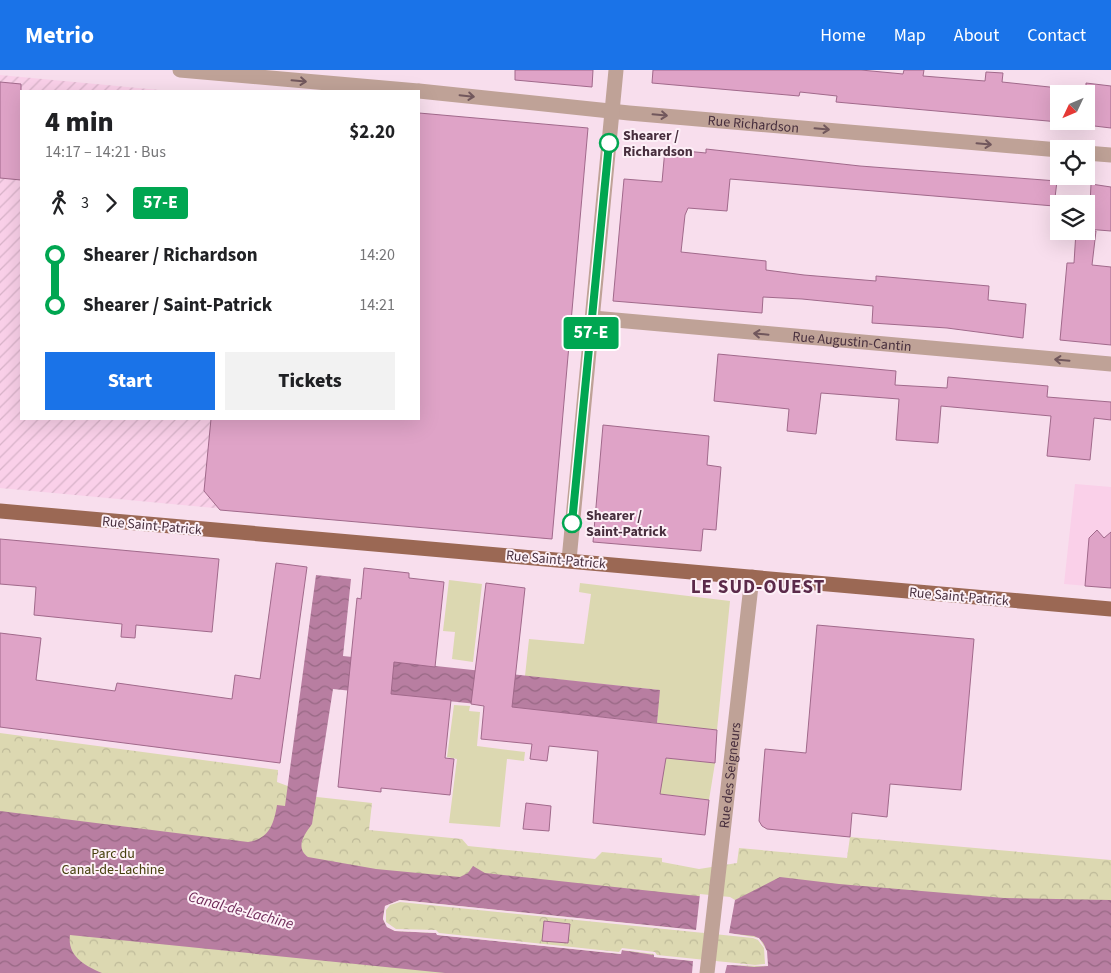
<!DOCTYPE html>
<meta charset="utf-8">
<style>
:root{--surface:#fff;--page:#f2f2f2;--text:#202124;--muted:#757577;--accent:#1a73e8}
body{margin:0;font-family:"Source Sans 3",sans-serif;background:var(--page);color:var(--text);height:100vh;display:flex;flex-direction:column;font-size:19px;white-space:nowrap}
*{box-sizing:border-box;margin:0}
p{font-size:16px;color:var(--muted)}
.icon{flex:none;width:28px;height:28px;fill:none;stroke:currentColor;stroke-width:2;stroke-linecap:round;stroke-linejoin:round}
.map{position:relative;flex:1;overflow:hidden}
.details{position:absolute;left:20px;top:20px;width:400px;height:330px;display:flex;flex-direction:column;background:var(--surface);border-radius:0px;box-shadow:0 5px 20px #0002}
.details>*{flex:none}
.badge{padding:0 10px;border-radius:4px;font-size:18px;line-height:32px}
.needle{width:32px;rotate:226deg}
.fabs{position:absolute;left:1050px;top:15px;display:grid;gap:10px}
.fabs a{display:grid;place-items:center;width:45px;height:45px;border-radius:0px;background:var(--surface);box-shadow:0 5px 20px #0002;font-size:25px}
.map>.badge{position:absolute;translate:-50% -50%;box-shadow:0 0 0 2px #fff}
.legs{display:flex;align-items:center;gap:8px;height:55px;padding:0 25px;font-size:16px}
.legs p{margin-inline-start:auto}
.headline{display:flex;align-items:center;justify-content:space-between;height:85px;padding:0 25px}
h1{font-size:28px;font-weight:800;line-height:38px}
.button{display:flex;gap:10px;margin-top:auto;padding:10px 25px}
.button a{flex:1;height:58px;border-radius:0px;background:var(--accent);color:#fff;font-size:20px;font-weight:800;line-height:58px;text-align:center}
.button a+a{background:var(--page);color:var(--text)}
ul{padding:0 25px;list-style:none}
li{display:flex;align-items:center;gap:18px;height:50px;font-size:19px}
li i{display:grid;place-items:center;width:8px;height:100%;margin:0 6px;background:currentColor}
li i::after{content:'';width:12px;height:12px;margin:-6px;border:4px solid;border-radius:50%;background:var(--surface)}
li p{margin-inline-start:auto}
li:first-child i{background:linear-gradient(#0000 50%,currentColor 0)}
li:last-child i{background:linear-gradient(currentColor 50%,#0000 0)}
header{display:flex;align-items:center;gap:30px;box-sizing:border-box;height:70px;padding:0 25px;background:var(--accent);color:#fff}
header strong{font-size:24px}
nav{display:flex;gap:28px;margin-inline-start:auto;font-size:18px}
.map>svg:first-child{display:block}
.built{fill:#fad0e9}
.industrial{fill:url(#industrial-furrows)}
.park{fill:url(#park-crowns)}
.garden{fill:#dcd8b1}
.water{fill:url(#water-waves);fill-rule:evenodd}
.pier{fill:#f8deed;fill-rule:evenodd}
.building{fill:#dfa3c7;stroke:#a1698b}
.lines{fill:none;stroke-linecap:round;stroke-linejoin:round}
.minor{stroke:#bfa297;stroke-width:15}
.major{stroke:#9b6854;stroke-width:15}
.oneway{stroke:#71575c}
.line-1-casing{stroke:#fff;stroke-width:11}
.line-1{stroke:#00a651;stroke-width:8}
.stop-1-dot{fill:#fff;stroke:#00a651;stroke-width:2.5}
.labels{text-anchor:middle;stroke-width:4;stroke-linejoin:round;paint-order:stroke}
.street-label{font-size:14px;fill:#472e3d;stroke:#fdf0f7}
.stop-label{font-size:14px;font-weight:bold;fill:#472e3d;stroke:#fdf0f7;text-anchor:start}
.park-label{font-size:14px;fill:#46400d;stroke:#fdf0f7}
.water-label{font-size:15px;font-style:italic;fill:#6e2857;stroke:#fdf0f7}
.district-label{font-size:19px;font-weight:bold;letter-spacing:1px;fill:#5b2a4a;stroke:#fdf0f7}
</style>
<header>
<strong>Metrio</strong>
<nav><a>Home</a><a>Map</a><a>About</a><a>Contact</a></nav>
</header>
<div class="map">
<svg width="1111" height="903" viewBox="0 0 1111 903">
<defs>
<pattern id="industrial-furrows" width="10" height="10" patternUnits="userSpaceOnUse" patternTransform="scale(1.25)"><rect width="10" height="10" fill="#fad0e9"/><path d="M-1 1l2-2M0 10L10 0M9 11l2-2" fill="none" stroke="#d8b3c9"/></pattern>
<pattern id="park-crowns" width="20" height="18" patternUnits="userSpaceOnUse" patternTransform="scale(1.25)"><rect width="20" height="18" fill="#dcd8b1"/><path d="M2 6a3 3 0 1 1 6 0M12 15a3 3 0 1 1 6 0" fill="none" stroke="#beba99"/></pattern>
<pattern id="water-waves" width="16" height="10" patternUnits="userSpaceOnUse" patternTransform="scale(1.25)"><rect width="16" height="10" fill="#b87ea1"/><path d="M0 5q4-4 8 0t8 0" fill="none" stroke="#976884"/></pattern>
</defs>
<rect width="100%" height="100%" fill="#f8deed"/>
<!-- built -->
<path class="built" d="M1075 414 1111 417V518L1064 514Z"/>
<!-- industrial -->
<path class="industrial" d="M0 5 170 21H21V349H419V45L585 61 547 469 0 418Z"/>
<!-- park -->
<path class="park" d="M0 663 278 700 277 712 317 727 372 733 369 760 462 769 468 776 595 789 602 782 662 788V792L699 799 737 793 739 778 847 788 850 767 1111 790V903H0Z"/>
<!-- garden -->
<g class="garden">
<path d="M449 510 482 514 473 592 452 589 455 562 443 561Z"/>
<path d="M580 513 730 531 717 660 657 653 659 620 525 606 529 569 584 574 591 524 579 522Z"/>
<path d="M454 635 470 636 469 641 480 642 477 676 525 682 524 691 507 689 500 757 449 753 457 689 447 687Z"/>
<path d="M666 688 715 693 709 730 623 719 663 703Z"/>
</g>
<!-- water -->
<path class="water" d="M316 505 351 509 343 586 660 620 657 653 333 619 312 754C304 765 295 777 308 787L376 799 460 807 468 803 473 796 485 803 735 830 780 807 839 814 1004 828 1111 830V903H445L70 865C67 886 85 896 102 903H0V741L248 772C269 769 274 754 277 735L285 736ZM400 830 754 866C768 872 766 883 768 896L754 897 654 887V885L621 880V884L438 865 436 863 395 861 387 857 383 849 385 836Z"/>
<!-- pier -->
<path class="pier" d="M700 824 730 827 735 830 729 863 759 868 767 881 768 896 727 895 725 903H692L693 891 654 887V884L622 880 621 884 437 865 436 863 395 861 387 857 383 849 385 836 400 830 696 860ZM400 832 753 868 758 870 764 878 765 894 755 895 657 885 655 882 622 878 619 882 439 863 436 860 396 859 386 852V840L390 835Z"/>
<!-- building -->
<g class="building">
<path d="M515 0H593L592 17 515 10Z"/>
<path d="M653 0H861L903 4 904 0H924L923 6 985 11 986 2 1003 3 1002 12 1059 18V52L836 32 837 26 800 22 799 26 652 13Z"/>
<path d="M0 12 21 14V110L0 108Z"/>
<path d="M1086 13 1111 16V58L1086 55Z"/>
<path d="M419 43 588 58 552 469 220 440 204 421 211 349H419Z"/>
<path d="M665 79 706 83V79L860 96 1057 111 1054 136 730 109 727 141 688 138 685 145 681 182 766 191V200L804 205 876 211V206L989 216 988 230 1026 234 1023 268 947 258 872 253 873 236 802 229 763 227 762 243 613 231 624 109 662 112Z"/>
<path d="M1091 114 1111 117V161L1086 159V134L1090 135Z"/>
<path d="M1076 161H1096L1092 195 1111 197V275L1060 270 1067 193H1074Z"/>
<path d="M718 284 896 301 895 315 947 318 948 307 1048 316 1047 327 1111 332V350L1094 348 1090 390 1047 386 1051 346 941 336 938 373 896 370 899 329 821 323 816 364 787 361 789 339 714 331Z"/>
<path d="M603 355 709 366 707 395 721 397 716 460 703 459 701 481 593 472Z"/>
<path d="M1097 460 1104 468 1111 462V518L1085 516 1089 468Z"/>
<path d="M0 469 219 489 212 562 136 555 135 568 121 567 122 554 34 545 36 517 0 514Z"/>
<path d="M276 493 307 497 280 693 0 657V563L41 568 36 610 115 621 117 613 232 629 235 605 260 609Z"/>
<path d="M364 498 409 503V508L444 512 435 597 394 592 391 624 451 630 445 688 454 689 450 725 381 718V722L338 717 357 528 361 529Z"/>
<path d="M486 513 525 518 512 637 717 660 715 693 666 688 660 724 709 730 705 765 593 753 598 681 549 676 547 691 530 689 532 674 481 669 484 636 471 634Z"/>
<path d="M817 555 974 569 961 720 890 714 887 747 852 743 850 767 767 759 762 756 759 751 765 679 806 683Z"/>
<path d="M526 733 551 736 549 761 523 759Z"/>
<path d="M544 851 570 854 568 873 542 871Z"/>
</g>
<g class="lines">
<!-- minor -->
<g class="minor">
<path d="M180 0 418 21"/>
<path id="s1" d="M419 21 629 43 1059 80"/>
<path d="M1086 83 1111 85"/>
<path id="s2" d="M593 248 1111 294"/>
<path d="M569 490 616 0"/>
<path id="s3" d="M707 903 752 507"/>
</g>
<!-- major -->
<path class="major" d="M0 441 1111 539"/>
</g>
<!-- one-way arrows -->
<defs><path id="oneway-shaft" d="M-6 0H5M1.5-3L5.5 0L1.5 3" fill="none" stroke-width="1.6" stroke-linecap="round" stroke-linejoin="round" transform="scale(1.25)"/></defs>
<g class="oneway">
<use href="#oneway-shaft" transform="translate(299 11) rotate(5)"/>
<use href="#oneway-shaft" transform="translate(467 26) rotate(6)"/>
<use href="#oneway-shaft" transform="translate(660 45) rotate(5)"/>
<use href="#oneway-shaft" transform="translate(822 59) rotate(5)"/>
<use href="#oneway-shaft" transform="translate(984 74) rotate(5)"/>
<use href="#oneway-shaft" transform="translate(761 264) rotate(-175)"/>
<use href="#oneway-shaft" transform="translate(1062 290) rotate(-175)"/>
</g>
<g class="lines">
<!-- line-1 casing -->
<g class="line-1-casing">
<path id="line-1" d="M572 453 609 73"/>
</g>
<!-- line-1 -->
<use href="#line-1" class="line-1"/>
</g>
<!-- markers -->
<g class="stop-1-dot">
<circle cx="609" cy="73" r="9"/>
<circle cx="572" cy="453" r="9"/>
</g>
<g class="labels">
<!-- street labels -->
<g class="street-label">
<text dy="5" stroke="none"><textPath href="#s1" startOffset="336">Rue Richardson</textPath></text>
<text dy="5" stroke="none"><textPath href="#s2" startOffset="260">Rue Augustin-Cantin</textPath></text>
<text transform="translate(152 455) rotate(5)" y="5">Rue Saint-Patrick</text>
<text transform="translate(556 489) rotate(5)" y="5">Rue Saint-Patrick</text>
<text transform="translate(959 526) rotate(5)" y="5">Rue Saint-Patrick</text>
<text dy="5" stroke="none"><textPath href="#s3" startOffset="199">Rue des Seigneurs</textPath></text>
</g>
<!-- stop labels -->
<g class="stop-label">
<text x="623" y="70">Shearer /<tspan x="623" dy="16">Richardson</tspan></text>
<text x="586" y="450">Shearer /<tspan x="586" dy="16">Saint-Patrick</tspan></text>
</g>
<!-- park labels -->
<g class="park-label">
<text x="113" y="788">Parc du<tspan x="113" dy="16">Canal-de-Lachine</tspan></text>
</g>
<!-- water labels -->
<g class="water-label">
<text transform="translate(241 840) rotate(15)" y="5">Canal-de-Lachine</text>
</g>
<!-- district labels -->
<g class="district-label">
<text x="758" y="523">LE SUD-OUEST</text>
</g>
</g>
</svg>
<div class="fabs">
<a><svg class="needle" viewBox="-14 -14 28 28"><path d="M0-13l5 13h-10z" fill="#e53935"/><path d="M0 13l5-13h-10z" fill="#757577"/></svg></a>
<a><svg class="icon" aria-label="locate" viewBox="0 0 24 24"><circle cx="12" cy="12" r="6"/><path d="M12 2v4M12 18v4M2 12h4M18 12h4"/></svg></a>
<a><svg class="icon" aria-label="layers" viewBox="0 0 24 24"><path d="M12 4l9 5-9 5-9-5zM3 14l9 5 9-5"/></svg></a>
</div>
<b class="badge" style="left:591px;top:263px;background:#00a651;color:#fff">57-E</b>
<section class="details">
<div class="headline"><div><h1>4 min</h1><p>14:17 – 14:21 · Bus</p></div><b>$2.20</b></div>
<div class="legs"><svg class="icon" aria-label="walk" viewBox="0 0 24 24"><circle cx="13" cy="4" r="2"/><path d="M13 8l-2 6 4 7M11 14l-3 7M7 12l3-4h3l4 4"/></svg>3<svg class="icon" aria-label="forward" viewBox="0 0 24 24"><path d="M9 5l7 7-7 7"/></svg><b class="badge" style="background:#00a651;color:#fff">57-E</b></div>
<ul>
<li><i style="color:#00a651"></i><b>Shearer / Richardson</b><p>14:20</p></li>
<li><i style="color:#00a651"></i><b>Shearer / Saint-Patrick</b><p>14:21</p></li>
</ul>
<div class="button"><a>Start</a><a>Tickets</a></div>
</section>
</div>
